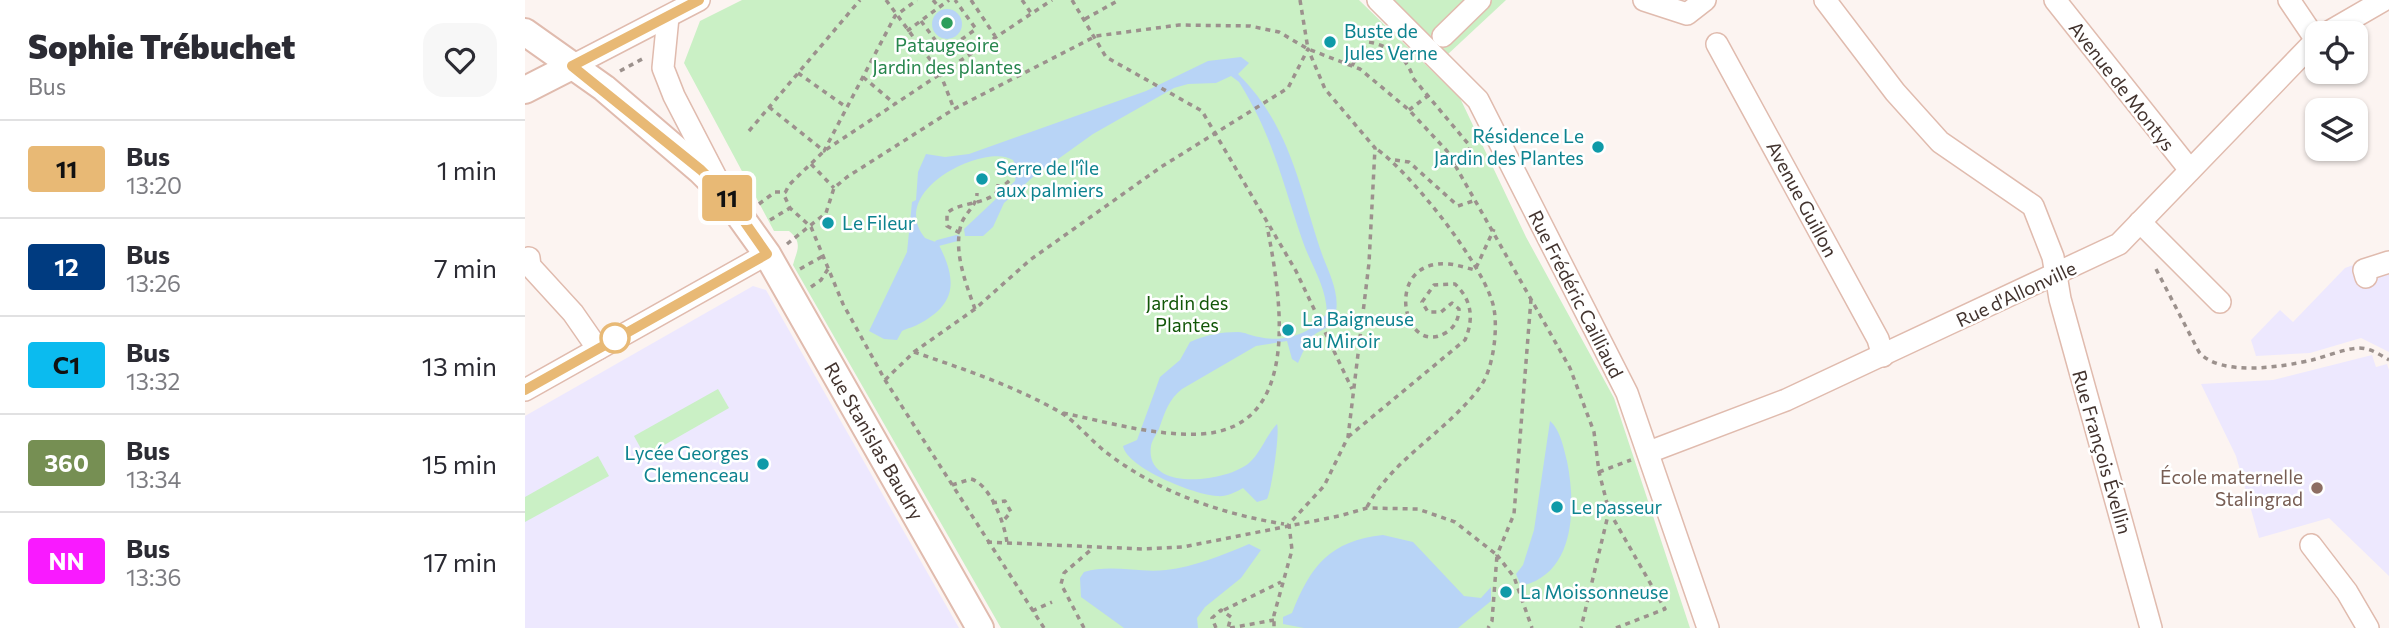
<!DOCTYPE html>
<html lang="fr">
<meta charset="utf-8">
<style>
:root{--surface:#fff;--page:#f7f7f7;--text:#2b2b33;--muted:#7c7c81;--line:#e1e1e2}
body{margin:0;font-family:Commissioner,sans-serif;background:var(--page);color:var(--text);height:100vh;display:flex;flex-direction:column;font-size:26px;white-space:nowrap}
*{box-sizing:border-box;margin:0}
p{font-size:23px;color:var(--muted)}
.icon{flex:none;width:38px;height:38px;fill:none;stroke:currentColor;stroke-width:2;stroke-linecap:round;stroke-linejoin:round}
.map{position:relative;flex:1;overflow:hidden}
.side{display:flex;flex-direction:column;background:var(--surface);width:525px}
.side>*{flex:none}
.badge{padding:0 14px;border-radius:5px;font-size:24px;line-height:46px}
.buttons{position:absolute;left:1780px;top:21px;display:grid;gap:14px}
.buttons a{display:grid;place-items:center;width:63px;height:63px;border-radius:14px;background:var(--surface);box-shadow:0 2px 5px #0004;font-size:35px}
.map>.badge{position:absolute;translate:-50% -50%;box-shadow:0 0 0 4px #fff}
.round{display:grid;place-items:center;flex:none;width:74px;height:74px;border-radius:21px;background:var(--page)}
.headline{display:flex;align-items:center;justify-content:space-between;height:119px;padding:0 28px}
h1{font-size:33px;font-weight:800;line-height:52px}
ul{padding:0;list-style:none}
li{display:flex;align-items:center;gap:21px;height:98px;padding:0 28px;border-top:2px solid var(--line)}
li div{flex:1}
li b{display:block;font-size:26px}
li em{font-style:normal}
li .badge{min-width:77px;font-weight:700;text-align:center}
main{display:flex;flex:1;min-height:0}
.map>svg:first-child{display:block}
.education{fill:#ede8fe}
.green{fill:#caf0c5}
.water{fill:#b8d4f6}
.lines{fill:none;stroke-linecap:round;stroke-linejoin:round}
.stream{stroke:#b8d4f6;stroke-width:6}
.minor-casing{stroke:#e0bbae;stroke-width:24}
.major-casing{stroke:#e0bbae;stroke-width:30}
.path{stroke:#9c918d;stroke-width:3.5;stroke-dasharray:5 5;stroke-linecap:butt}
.minor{stroke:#fff;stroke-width:21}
.major{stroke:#fff;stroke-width:26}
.line-casing{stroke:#fff;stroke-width:16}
.line{stroke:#e8b975;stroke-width:10}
.leisure-dot{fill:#2e9e5b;stroke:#fff;stroke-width:2.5}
.culture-dot{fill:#0f9aa8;stroke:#fff;stroke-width:2.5}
.stop-dot{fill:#fff;stroke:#e8b975;stroke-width:3.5}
.education-dot{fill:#8d6e63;stroke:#fff;stroke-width:2.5}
.labels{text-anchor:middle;stroke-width:5;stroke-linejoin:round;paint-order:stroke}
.culture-label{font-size:19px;fill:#0d838f;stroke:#fff;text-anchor:start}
.leisure-label{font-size:19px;fill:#27864d;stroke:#fff}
.street-label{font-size:19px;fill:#42332e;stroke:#fff}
.park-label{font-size:19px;fill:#125608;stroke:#fff}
.education-label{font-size:19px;fill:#785e54;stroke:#fff;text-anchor:end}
</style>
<main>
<section class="side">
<div class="headline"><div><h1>Sophie Trébuchet</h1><p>Bus</p></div><a class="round"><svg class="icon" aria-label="heart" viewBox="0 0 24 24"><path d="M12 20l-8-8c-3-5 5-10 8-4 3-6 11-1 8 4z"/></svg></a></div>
<ul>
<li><span class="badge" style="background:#e8b975;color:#111">11</span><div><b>Bus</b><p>13:20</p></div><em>1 min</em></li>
<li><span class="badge" style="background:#003b80;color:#fff">12</span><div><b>Bus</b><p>13:26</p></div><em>7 min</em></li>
<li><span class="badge" style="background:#0bbbef;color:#111">C1</span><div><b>Bus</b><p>13:32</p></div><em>13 min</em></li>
<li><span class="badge" style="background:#768f53;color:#fff">360</span><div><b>Bus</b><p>13:34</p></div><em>15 min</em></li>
<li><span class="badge" style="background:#f91aff;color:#fff">NN</span><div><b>Bus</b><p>13:36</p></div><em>17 min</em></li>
</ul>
</section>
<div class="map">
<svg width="1864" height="628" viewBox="0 0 1864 628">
<rect width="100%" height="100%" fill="#fcf4f1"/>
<!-- education -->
<g class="education">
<path d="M1864 252V352L1836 338 1785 353 1731 356 1726 340 1755 310 1768 322 1820 268Z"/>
<path d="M228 286 241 290 434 628H0V416Z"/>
<path d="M1847 355 1851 367 1862 364 1864 370V576L1804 518 1734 538 1711 456 1676 384 1748 380Z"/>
</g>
<!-- green -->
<g class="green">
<path d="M217 0H834L935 98 1001 237 1089 398 1165 628H476L268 265C271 252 279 243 264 231H249L159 63 175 21Z"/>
<path d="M867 0H981L922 55Z"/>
<path d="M193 389 204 408 120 456 109 436Z"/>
<path d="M73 456 84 476 0 522V497Z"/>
</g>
<!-- water -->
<g class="water">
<circle cx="422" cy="24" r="15"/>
<path d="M716 57 724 63 713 74C766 126 775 191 798 257 805 275 817 298 809 319 805 329 796 329 789 335 782 342 777 354 773 363L767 359 762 341 731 346 657 389C644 399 640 412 635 426 633 433 627 439 626 446 619 493 702 482 724 463 735 454 742 434 752 424 755 432 747 489 742 499L732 502 718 488C709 493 701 497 692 496 670 495 602 468 598 446L612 440 635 377 655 360 665 342C681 335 695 332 713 332 720 332 726 336 734 337 758 343 787 334 802 313 801 286 787 267 778 242 757 182 749 138 714 82L706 76 691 83 663 84 649 88 568 134 508 177 479 203 468 227 458 236H440L439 229 490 181 492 169 488 160C461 142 361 190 400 238L413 243C432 280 433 304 392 325 386 328 383 328 377 331L372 340 359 339 344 331 382 252 387 202 391 200 393 172 401 154 420 157 444 154 621 91 683 61Z"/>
<path d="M1025 421C1035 429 1039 449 1042 461 1051 506 1051 574 996 586L991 574 998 565 1009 530Z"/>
<path d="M858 535 888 542 939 596 956 598 966 587V601L933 628H779L758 624V617L767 613C786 565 805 541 858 535Z"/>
<path d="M724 544 736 550 716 578 680 607 672 618 673 628H599L556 597 555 578 559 572C586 564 613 573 641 570 669 567 698 555 724 544Z"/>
</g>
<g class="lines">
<!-- stream -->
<path class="stream" d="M413 243 432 238"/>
<!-- minor casing -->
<g class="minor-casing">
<g id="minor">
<path d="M853 0 953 100 1102 393 1183 628"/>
<path d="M1119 0 1162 14 1180 0"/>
<path d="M1300 0 1370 92 1415 142 1508 206 1528 257 1535 299 1626 628"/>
<path d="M1530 0 1665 170"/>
<path d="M1764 0 1791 40"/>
<path d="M143 17 138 68 149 96 194 183"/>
<path d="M1802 33 1859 0"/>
<path d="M918 36 955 0"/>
<path d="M1192 44 1353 339 1358 356"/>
<path d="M47 66 174 0"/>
<path d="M1615 222 1695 302"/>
<path d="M4 258 5 266 48 313 73 349"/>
<path d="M1841 277 1839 270 1864 262"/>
<path d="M0 390 242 254"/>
<path d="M1124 452 1261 400 1594 244 1792 39"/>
<path d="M1786 545 1822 592 1843 628"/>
</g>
</g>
<!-- major casing -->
<g class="major-casing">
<g id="major">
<path d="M0 32 79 88 175 170 199 194 242 254 455 628"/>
<path d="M0 90 47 66"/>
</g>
</g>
<!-- path -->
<g class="path">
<path d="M361 0 415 73 429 109"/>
<path d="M408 0 414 7"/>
<path d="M446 0 470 36"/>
<path d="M497 0 506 13"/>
<path d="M547 0 581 57 677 111 771 271 827 389"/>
<path d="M775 0 783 49"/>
<path d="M560 19 594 0"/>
<path d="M396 21 419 52 451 29 430 0"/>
<path d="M382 31 424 0"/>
<path d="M436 40 445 53"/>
<path d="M827 66 835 50 844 42C865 46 883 58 888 78L945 146 944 154 929 164"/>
<path d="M95 71 119 58"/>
<path d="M273 73 321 107"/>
<path d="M338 77 370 104"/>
<path d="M244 107 299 151 370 16 392 0"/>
<path d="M884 110 904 95"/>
<path d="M224 131 335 0"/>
<path d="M870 160 884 162 933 206 951 200"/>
<path d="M286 164 309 188"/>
<path d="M473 191 485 180 489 167"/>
<path d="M234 204 250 192H261"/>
<path d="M245 220 265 208"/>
<path d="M435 233 422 226V213C436 201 459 206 473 191V184"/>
<path d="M262 244 301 213 309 188 322 177 429 109 571 36 654 25 725 26 754 32 783 49 835 69 884 110 922 151 1045 368 1069 432 1074 472 1084 511 1056 628"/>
<path d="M275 269 298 256"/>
<path d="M1631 269 1674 352C1695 377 1757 367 1787 360 1802 356 1819 349 1834 348 1846 348 1855 355 1864 360"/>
<path d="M286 287 296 280 303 269"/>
<path d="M1006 299 989 514 972 555 989 577 1007 628"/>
<path d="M450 309C441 284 427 249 437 222 442 211 452 205 452 193"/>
<path d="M389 352C438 369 487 385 533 411 551 421 565 440 582 453 633 492 696 514 759 524"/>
<path d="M360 380 389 352 450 309 505 260 636 167 763 88 783 49 800 89 850 148 844 263 823 437 799 486 764 524 767 550 749 615V628"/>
<path d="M538 413C582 422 629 436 675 434 780 429 755 293 742 226"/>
<path d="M823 437 940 340C949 319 947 300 930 284L909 285 897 302 903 312H916L927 303 934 309C934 318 930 327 922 332 878 361 856 258 924 264 933 265 942 268 950 270L969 229"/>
<path d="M1074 472 1106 460"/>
<path d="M427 485 446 479C465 484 480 524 482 543"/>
<path d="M467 503 480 501 486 512 478 521"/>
<path d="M842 507C868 458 922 432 955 387 968 370 973 331 969 309 963 270 884 170 850 148"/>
<path d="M462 542 617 549 658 547 814 516 842 508 893 509 930 522 972 555 967 621 963 628"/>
<path d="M699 610 756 582"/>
<path d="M507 611 527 602"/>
<path d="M519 628 360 380 318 304 286 227 265 208 259 195 264 185 299 151 527 0"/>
<path d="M559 628 536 584 539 573 568 548"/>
<path d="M691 628 687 618 696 610 706 617 703 628"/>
<path d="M705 628 749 620"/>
<path d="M1091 628 1140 609 1084 511 1120 506"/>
</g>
<!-- minor -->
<use href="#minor" class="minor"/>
<!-- major -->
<use href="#major" class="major"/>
</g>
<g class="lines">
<!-- line casing -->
<g class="line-casing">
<path id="line" d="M0 390 242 254 200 194 176 170 47 66 174 0"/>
</g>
<!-- line -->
<use href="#line" class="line"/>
</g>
<!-- markers -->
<circle class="leisure-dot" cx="422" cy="23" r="7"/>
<g class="culture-dot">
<circle cx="805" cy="42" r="7"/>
<circle cx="1073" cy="147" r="7"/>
<circle cx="457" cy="179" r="7"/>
<circle cx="303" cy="223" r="7"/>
<circle cx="763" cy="330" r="7"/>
<circle cx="238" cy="464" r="7"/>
<circle cx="1032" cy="507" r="7"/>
<circle cx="981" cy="592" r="7"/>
</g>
<circle class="stop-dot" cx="90" cy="338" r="14"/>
<circle class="education-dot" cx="1792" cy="488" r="7"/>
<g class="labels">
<!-- culture labels -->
<g class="culture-label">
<text x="819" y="38">Buste de<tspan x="819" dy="22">Jules Verne</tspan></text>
<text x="1059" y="143" text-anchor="end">Résidence Le<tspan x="1059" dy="22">Jardin des Plantes</tspan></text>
<text x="471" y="175">Serre de l'île<tspan x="471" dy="22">aux palmiers</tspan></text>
<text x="317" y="230">Le Fileur</text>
<text x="777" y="326">La Baigneuse<tspan x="777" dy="22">au Miroir</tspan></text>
<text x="224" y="460" text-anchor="end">Lycée Georges<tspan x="224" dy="22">Clemenceau</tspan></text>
<text x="1046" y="514">Le passeur</text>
<text x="995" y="599">La Moissonneuse</text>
</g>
<!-- leisure labels -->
<g class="leisure-label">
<text x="422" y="52">Pataugeoire<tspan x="422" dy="22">Jardin des plantes</tspan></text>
</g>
<!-- street labels -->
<g class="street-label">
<text transform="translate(1597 86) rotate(52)" y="7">Avenue de Montys</text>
<text transform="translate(1277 199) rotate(62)" y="7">Avenue Guillon</text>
<text transform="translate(1051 294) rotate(63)" y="7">Rue Frédéric Cailliaud</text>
<text transform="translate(1491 294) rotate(-25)" y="7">Rue d'Allonville</text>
<text transform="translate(349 441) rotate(60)" y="7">Rue Stanislas Baudry</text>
<text transform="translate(1577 452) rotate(74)" y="7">Rue François Évellin</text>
</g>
<!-- park labels -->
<g class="park-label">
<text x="662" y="310">Jardin des<tspan x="662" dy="22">Plantes</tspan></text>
</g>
<!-- education labels -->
<g class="education-label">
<text x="1778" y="484">École maternelle<tspan x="1778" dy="22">Stalingrad</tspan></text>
</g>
</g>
</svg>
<div class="buttons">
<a><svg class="icon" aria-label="locate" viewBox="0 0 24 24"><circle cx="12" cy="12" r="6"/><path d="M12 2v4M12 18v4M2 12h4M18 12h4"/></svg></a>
<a><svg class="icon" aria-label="layers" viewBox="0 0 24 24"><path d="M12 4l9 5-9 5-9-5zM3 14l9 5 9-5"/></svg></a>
</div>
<b class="badge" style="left:202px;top:198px;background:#e8b975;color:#111">11</b>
</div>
</main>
